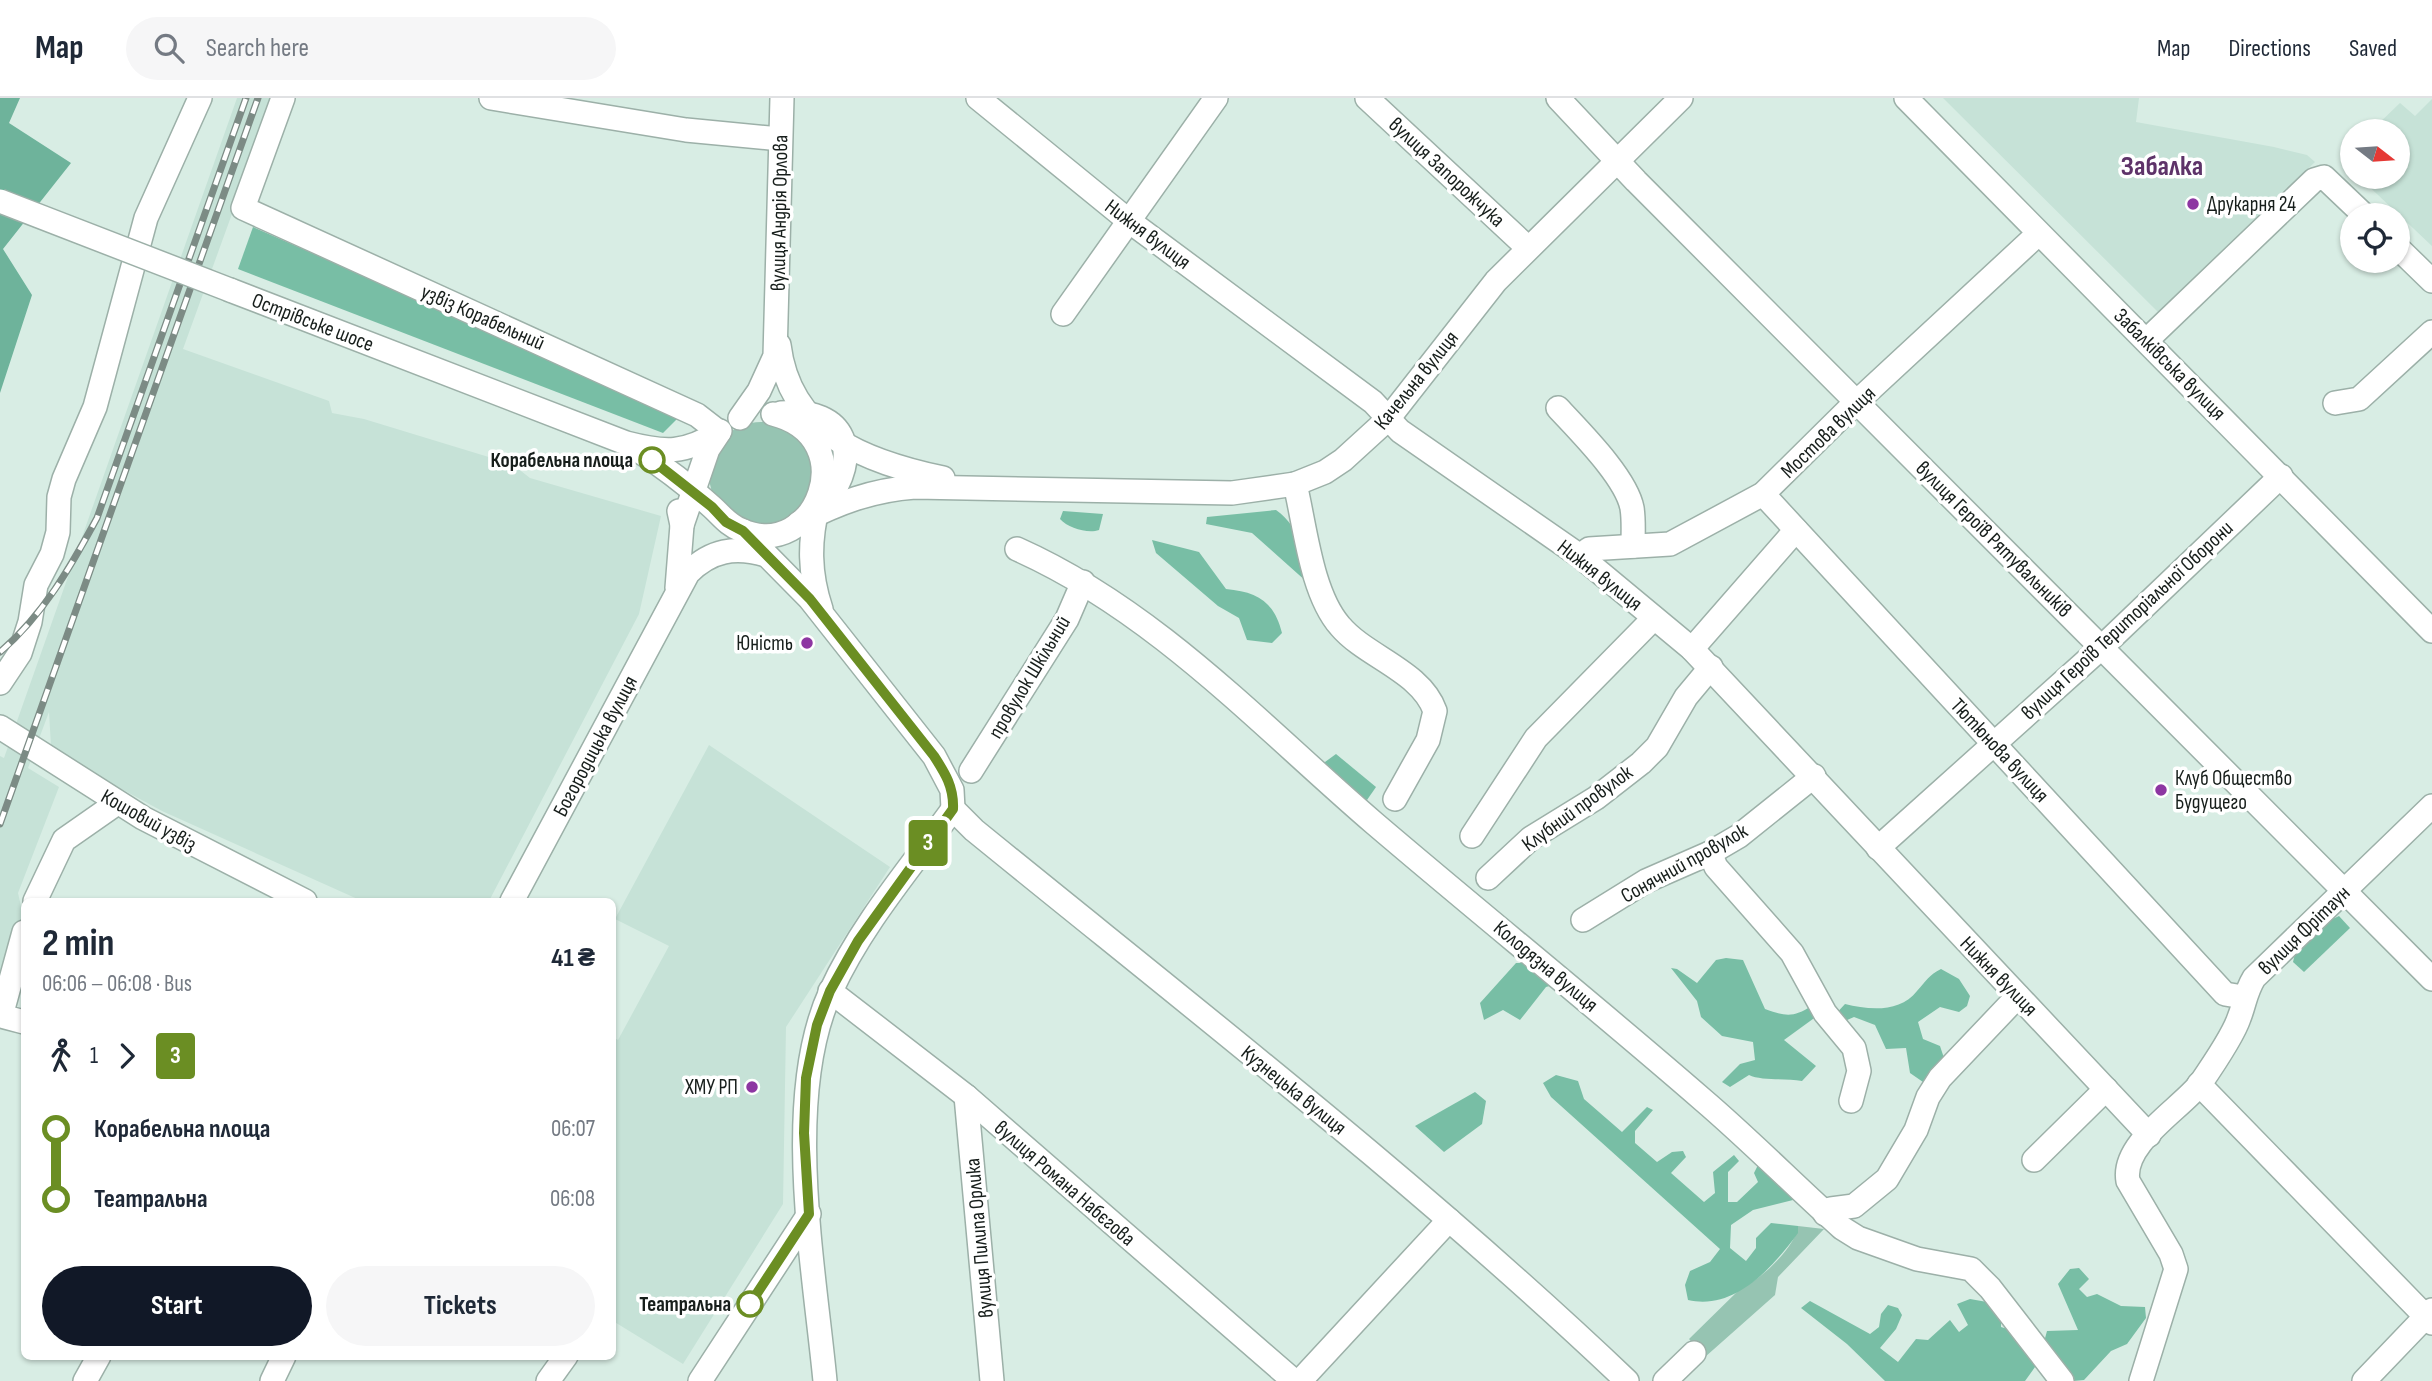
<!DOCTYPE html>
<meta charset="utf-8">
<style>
:root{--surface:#fff;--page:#f6f6f7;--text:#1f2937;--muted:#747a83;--line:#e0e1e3;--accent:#111827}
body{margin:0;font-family:"Sofia Sans Condensed",sans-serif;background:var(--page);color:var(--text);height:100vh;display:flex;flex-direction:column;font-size:26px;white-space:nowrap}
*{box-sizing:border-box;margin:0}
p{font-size:23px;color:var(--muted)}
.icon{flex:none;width:38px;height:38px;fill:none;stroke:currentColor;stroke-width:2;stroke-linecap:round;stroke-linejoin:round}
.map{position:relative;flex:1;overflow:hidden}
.side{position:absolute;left:21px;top:800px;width:595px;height:462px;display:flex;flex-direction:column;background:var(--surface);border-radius:10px;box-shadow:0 2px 5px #0004}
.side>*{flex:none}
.badge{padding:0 14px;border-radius:5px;font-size:24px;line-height:46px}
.needle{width:46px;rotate:107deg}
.controls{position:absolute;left:2340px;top:21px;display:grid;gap:14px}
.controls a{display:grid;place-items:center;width:70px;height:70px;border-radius:50%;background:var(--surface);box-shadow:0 2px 5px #0004;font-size:35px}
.map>.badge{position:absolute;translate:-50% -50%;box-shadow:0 0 0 4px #fff}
.legs{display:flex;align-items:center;gap:10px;height:77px;padding:0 21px;font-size:23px}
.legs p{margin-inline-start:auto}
.head{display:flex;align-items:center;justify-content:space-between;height:119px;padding:0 21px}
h1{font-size:38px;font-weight:700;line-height:52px}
.action{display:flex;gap:14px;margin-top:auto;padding:14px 21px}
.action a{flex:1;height:80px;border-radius:42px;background:var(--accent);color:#fff;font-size:28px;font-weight:700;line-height:80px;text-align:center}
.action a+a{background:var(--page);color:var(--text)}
ul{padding:0 21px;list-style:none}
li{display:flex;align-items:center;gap:24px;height:70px;font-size:26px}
li i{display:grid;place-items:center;width:10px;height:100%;margin:0 9px;background:currentColor}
li i::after{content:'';width:18px;height:18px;margin:-9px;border:5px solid;border-radius:50%;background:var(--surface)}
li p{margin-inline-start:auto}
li:first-child i{background:linear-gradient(#0000 50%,currentColor 0)}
li:last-child i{background:linear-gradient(currentColor 50%,#0000 0)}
header{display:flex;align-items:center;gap:42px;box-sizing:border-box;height:98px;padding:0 35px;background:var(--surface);border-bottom:2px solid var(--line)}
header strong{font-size:33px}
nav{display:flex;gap:38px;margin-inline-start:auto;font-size:24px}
.search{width:490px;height:63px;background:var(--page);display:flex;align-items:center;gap:18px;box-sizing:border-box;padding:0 24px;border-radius:38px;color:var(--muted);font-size:26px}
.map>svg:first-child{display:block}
.built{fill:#c6e2d7}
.green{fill:#96c4b2}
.forest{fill:#78bea5}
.water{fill:#6eb39b}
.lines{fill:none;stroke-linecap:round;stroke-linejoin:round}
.minor-casing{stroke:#9cb0a8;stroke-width:26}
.minor{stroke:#fff;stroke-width:23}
.rail-casing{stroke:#7c8b85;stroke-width:7}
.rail{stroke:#fff;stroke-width:4.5;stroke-dasharray:13;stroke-linecap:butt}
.minor-bridge-casing{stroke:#9cb0a8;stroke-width:26;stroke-linecap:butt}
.minor-bridge{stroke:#fff;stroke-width:23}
.line-1-casing{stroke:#fff;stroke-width:16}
.line-1{stroke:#6b8e23;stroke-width:10}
.poi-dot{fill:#8d36a2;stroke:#fff;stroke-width:2.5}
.stop-1-dot{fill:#fff;stroke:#6b8e23;stroke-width:3.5}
.labels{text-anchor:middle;stroke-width:7;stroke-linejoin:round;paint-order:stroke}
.street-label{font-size:21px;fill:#171e1b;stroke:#fff}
.poi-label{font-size:21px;fill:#171e1b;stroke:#fff;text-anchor:start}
.stop-label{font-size:21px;font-weight:bold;fill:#171e1b;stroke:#fff;text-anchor:end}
.district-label{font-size:28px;font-weight:bold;fill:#5e3369;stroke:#fff}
</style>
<header>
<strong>Map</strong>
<div class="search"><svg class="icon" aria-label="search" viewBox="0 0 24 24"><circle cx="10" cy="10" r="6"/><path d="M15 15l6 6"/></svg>Search here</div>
<nav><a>Map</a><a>Directions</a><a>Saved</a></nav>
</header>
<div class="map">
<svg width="2432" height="1283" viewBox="0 0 2432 1283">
<rect width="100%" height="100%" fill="#d8ede4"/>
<!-- built -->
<g class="built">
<path d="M237 0H274L183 251 329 303 332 315 364 321 512 366 530 380 661 418 639 516 489 803H362L162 713 81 669 51 648 49 614 28 670 59 689 18 795 23 817 0 882V658L4 660Z"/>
<path d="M1943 0H2139L2136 24 2274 49 2307 57 2315 64 2158 214Z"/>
<path d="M2432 1V148L2359 79H2398V33H2371L2400 5 2415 18Z"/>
<path d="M709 647 890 769 786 929 783 1106 683 1266 613 1223V939L618 942 669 848 615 821Z"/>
</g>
<!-- green -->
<g class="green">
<circle cx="761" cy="376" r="52"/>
<path d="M1798 1128 1824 1131 1778 1179 1775 1197 1705 1259 1689 1241 1742 1189C1759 1184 1797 1147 1798 1128Z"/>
</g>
<!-- forest -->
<g class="forest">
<path d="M253 129 681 317 663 335 238 171Z"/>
<path d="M1276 412C1302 430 1307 464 1317 493L1252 435 1206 426 1207 419Z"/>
<path d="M1063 413 1103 416 1099 432C1088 436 1068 430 1060 421Z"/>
<path d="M1152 442 1199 454 1226 491C1257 494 1274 503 1282 535L1272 545 1247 542 1239 520 1218 508 1156 455Z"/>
<path d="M1336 656 1376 689 1367 702H1361L1325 671V664Z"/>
<path d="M2339 818 2350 830 2304 874 2293 864 2297 847 2324 825Z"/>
<path d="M1726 860 1743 862 1765 911C1784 918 1794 920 1811 908L1817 918 1784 942 1816 968 1802 983C1786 980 1761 983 1749 977L1730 989 1722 984 1740 966 1755 962 1753 944 1722 938 1701 919 1697 903 1671 870 1677 871 1697 885 1716 862Z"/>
<path d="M1516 865H1535L1553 887 1546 889 1520 922 1503 912 1484 922 1480 905Z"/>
<path d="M1941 871 1959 881 1970 898 1967 908 1959 914 1940 909 1918 924 1923 941 1940 948 1944 960 1934 976 1923 984 1910 975 1906 950 1886 951 1875 927 1854 919 1838 926 1833 919 1845 906C1869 912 1900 915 1917 893 1926 883 1929 877 1941 871Z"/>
<path d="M1556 977 1578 983 1584 1001 1622 1034 1647 1009 1653 1012 1635 1033V1045L1657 1064 1672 1054 1683 1053 1686 1059 1671 1075 1704 1104 1715 1095 1713 1074 1734 1057 1739 1063 1728 1074V1104H1737L1758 1084 1754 1075 1758 1067 1797 1101 1753 1112 1731 1127 1730 1150 1746 1163 1756 1150V1140L1771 1125 1798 1128V1135C1773 1169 1735 1213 1688 1202L1685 1187 1690 1173 1710 1164 1720 1151 1551 999 1543 985Z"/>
<path d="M1475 994 1486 1003 1482 1026 1444 1054 1415 1028Z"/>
<path d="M2079 1170 2089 1181 2079 1191 2087 1199 2097 1196 2121 1208 2145 1209 2146 1220 2127 1246 2111 1253 2084 1282 2073 1283 2044 1244 2047 1233 2078 1232 2058 1186 2070 1171Z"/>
<path d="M1970 1201 1987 1204 2001 1215V1229L2014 1233 2035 1257V1269L2025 1283H1885L1847 1246 1801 1210 1810 1203 1870 1236 1879 1229 1881 1216 1888 1207 1898 1210 1902 1217 1896 1231 1880 1250 1898 1264 1916 1241 1928 1242 1950 1222 1959 1234 1968 1227 1957 1206Z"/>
</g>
<!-- water -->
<path class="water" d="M0 0H20L9 25 71 65 3 151 32 197 0 295Z"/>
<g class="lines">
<!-- minor casing -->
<g class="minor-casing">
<g id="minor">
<path d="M283 0 243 110 697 317 719 334"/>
<path d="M491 0 686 32 780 41"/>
<path d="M978 0 1129 123 1373 304 1400 333 1580 458 1692 551 2149 1037"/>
<path d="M1367 0 1527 149"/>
<path d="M1558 0 1636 83 2432 881"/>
<path d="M1906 0 2432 533"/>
<path d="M2398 150 2432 183"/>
<path d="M230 192 626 345C665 355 685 356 719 334"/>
<path d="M1063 216 1216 0"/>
<path d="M2148 241 2314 82 2324 79 2364 117"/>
<path d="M779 247C790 337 867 364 943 380"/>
<path d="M2335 305 2359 301 2432 234"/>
<path d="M1558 310C1579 333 1626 379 1632 410 1634 422 1633 435 1633 448"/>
<path d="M781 315C847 309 863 357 825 406"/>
<path d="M740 320 759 293 775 258 782 0"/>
<path d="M635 350C661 367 689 388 712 409 722 418 728 427 741 432 816 466 865 339 773 316"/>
<path d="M1295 386C1305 427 1311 495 1340 528 1366 559 1421 573 1435 613L1428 642 1395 701"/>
<path d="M1763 396 2225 896 2243 899"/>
<path d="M818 407C809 443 809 475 821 511"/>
<path d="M799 425C838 405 872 392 915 389L1232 395 1295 386 1325 374 1343 362 1388 321 1496 183 1681 0"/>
<path d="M682 427 708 351 720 333"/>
<path d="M743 433 810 501 934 658 952 692 953 711"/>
<path d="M1017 451C1156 513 1260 627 1374 725 1483 818 1595 908 1703 1002 1751 1043 1795 1088 1842 1130L1858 1140 1917 1161 1971 1171 1990 1190 2062 1283"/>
<path d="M1580 458 1589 451 1670 446 1763 396 1848 312 2038 136"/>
<path d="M677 490 682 427 679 413"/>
<path d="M1692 551 1796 432"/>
<path d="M0 585 20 555 30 524 36 487 52 456 58 434 59 399 64 381 95 309 146 120 200 0"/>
<path d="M0 629 143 720 305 803"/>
<path d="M971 673 1067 521 1083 484"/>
<path d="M953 711 974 732C1195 912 1420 1086 1627 1283"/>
<path d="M1472 738 1536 640 1654 520"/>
<path d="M1878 750 2102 549 2281 378"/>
<path d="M1710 755 1716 769 1792 855 1825 915 1854 950 1859 973 1851 1003"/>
<path d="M1488 780 1531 740 1596 700 1641 665 1657 649 1686 599 1711 569"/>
<path d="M35 803 64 742 117 705"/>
<path d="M512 803 688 475C711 452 735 448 766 457"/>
<path d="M1583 822 1646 783 1710 755 1739 738 1814 678"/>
<path d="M24 834 1 918 24 924"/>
<path d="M830 893 966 998 1294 1283"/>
<path d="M2199 986 2432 1225"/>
<path d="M966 998 992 1283"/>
<path d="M2034 1062 2106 991"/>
<path d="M1825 1116 1831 1111 1854 1108 1887 1081 1916 1032 1928 999 1940 980 2018 898"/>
<path d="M85 1283 99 1258"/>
<path d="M272 1283 284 1258"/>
<path d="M548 1283 566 1258"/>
<path d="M700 1283 809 1116"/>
<path d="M825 1283C814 1168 782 999 831 893 861 827 911 769 953 711"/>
<path d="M1300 1283 1449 1122"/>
<path d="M1665 1283 1694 1255"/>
<path d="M2141 1283 2176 1171 2171 1156 2128 1083C2121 1046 2179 1012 2200 986 2211 970 2233 938 2239 920 2245 905 2245 895 2254 880L2432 708"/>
<path d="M2364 1283 2432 1212"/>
</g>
</g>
<!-- minor -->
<use href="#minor" class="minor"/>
<!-- rail casing -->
<g class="rail-casing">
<g id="rail">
<path d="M0 554C43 517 70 470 97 420L246 0"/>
<path d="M0 726 258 0"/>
</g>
</g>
<!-- rail -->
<use href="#rail" class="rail"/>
<!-- minor-bridge casing -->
<g class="minor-bridge-casing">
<path id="minor-bridge" d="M0 103 230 192"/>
</g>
<!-- minor-bridge -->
<use href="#minor-bridge" class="minor-bridge"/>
</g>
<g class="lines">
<!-- line-1 casing -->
<g class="line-1-casing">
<path id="line-1" d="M652 362 712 409 726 424 743 433 810 501 934 658C945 675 954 689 953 711L858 843 830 893 817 927 806 980 804 1035 809 1116 750 1206"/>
</g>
<!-- line-1 -->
<use href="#line-1" class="line-1"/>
</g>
<!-- markers -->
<g class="poi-dot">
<circle cx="2193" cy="106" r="7"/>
<circle cx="807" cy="545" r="7"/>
<circle cx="2161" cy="692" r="7"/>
<circle cx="752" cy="989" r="7"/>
</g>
<g class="stop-1-dot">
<circle cx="652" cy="362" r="12"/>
<circle cx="750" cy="1206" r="12"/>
</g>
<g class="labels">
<!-- street labels -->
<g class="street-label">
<text transform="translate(1447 74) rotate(43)" y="7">вулиця Запорожчука</text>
<text transform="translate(779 115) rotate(-89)" y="7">вулиця Андрія Орлова</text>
<text transform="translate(1148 136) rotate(37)" y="7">Нижня вулиця</text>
<text transform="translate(483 219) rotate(24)" y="7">узвіз Корабельний</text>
<text transform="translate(313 224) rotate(21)" y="7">Острівське шосе</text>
<text transform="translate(2170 266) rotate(45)" y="7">Забалківська вулиця</text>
<text transform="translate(1416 282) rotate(-51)" y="7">Качельна вулиця</text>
<text transform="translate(1828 334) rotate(-44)" y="7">Мостова вулиця</text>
<text transform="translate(1994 441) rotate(45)" y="7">вулиця Героїв Рятувальників</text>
<text transform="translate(1600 477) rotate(38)" y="7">Нижня вулиця</text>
<text transform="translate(2127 522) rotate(-43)" y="7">вулиця Героїв Територіальної Оборони</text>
<text transform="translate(1029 579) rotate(-59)" y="7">провулок Шкільний</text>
<text transform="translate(595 648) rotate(-62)" y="7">Богородицька вулиця</text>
<text transform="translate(2000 652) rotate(47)" y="7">Тютюнова вулиця</text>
<text transform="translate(1577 710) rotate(-36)" y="7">Клубний провулок</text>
<text transform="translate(149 722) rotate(29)" y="7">Кошовий узвіз</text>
<text transform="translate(1684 765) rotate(-29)" y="7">Сонячний провулок</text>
<text transform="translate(2304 832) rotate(-44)" y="7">вулиця Фрітаун</text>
<text transform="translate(1546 868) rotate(40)" y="7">Колодязна вулиця</text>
<text transform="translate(1999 878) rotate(46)" y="7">Нижня вулиця</text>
<text transform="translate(1294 992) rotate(39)" y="7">Кузнецька вулиця</text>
<text transform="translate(1065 1085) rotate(41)" y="7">вулиця Романа Набєгова</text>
<text transform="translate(979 1140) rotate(-95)" y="7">вулиця Пилипа Орлика</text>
</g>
<!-- poi labels -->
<g class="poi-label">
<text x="2207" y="113">Друкарня 24</text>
<text x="793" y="552" text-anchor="end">Юність</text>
<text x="2175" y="687">Клуб Общество<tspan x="2175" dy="24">Будущего</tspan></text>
<text x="738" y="996" text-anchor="end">ХМУ РП</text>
</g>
<!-- stop labels -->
<g class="stop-label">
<text x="633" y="369">Корабельна площа</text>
<text x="731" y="1213">Театральна</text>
</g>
<!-- district labels -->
<g class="district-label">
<text x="2162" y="77">Забалка</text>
</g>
</g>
</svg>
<div class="controls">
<a><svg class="needle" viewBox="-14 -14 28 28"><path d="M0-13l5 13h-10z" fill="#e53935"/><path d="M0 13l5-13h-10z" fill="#747a83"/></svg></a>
<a><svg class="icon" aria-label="locate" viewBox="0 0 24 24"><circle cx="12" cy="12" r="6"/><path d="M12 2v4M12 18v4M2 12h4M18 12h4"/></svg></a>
</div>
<b class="badge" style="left:928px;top:745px;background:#6b8e23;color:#fff">3</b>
<section class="side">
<div class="head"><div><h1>2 min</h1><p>06:06 – 06:08 · Bus</p></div><b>41 ₴</b></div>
<div class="legs"><svg class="icon" aria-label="walk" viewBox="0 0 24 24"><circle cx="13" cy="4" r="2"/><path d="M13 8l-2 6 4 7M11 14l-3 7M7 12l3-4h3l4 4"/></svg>1<svg class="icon" aria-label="forward" viewBox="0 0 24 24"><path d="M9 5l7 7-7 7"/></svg><b class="badge" style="background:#6b8e23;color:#fff">3</b></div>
<ul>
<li><i style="color:#6b8e23"></i><b>Корабельна площа</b><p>06:07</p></li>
<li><i style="color:#6b8e23"></i><b>Театральна</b><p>06:08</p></li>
</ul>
<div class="action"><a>Start</a><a>Tickets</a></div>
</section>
</div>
